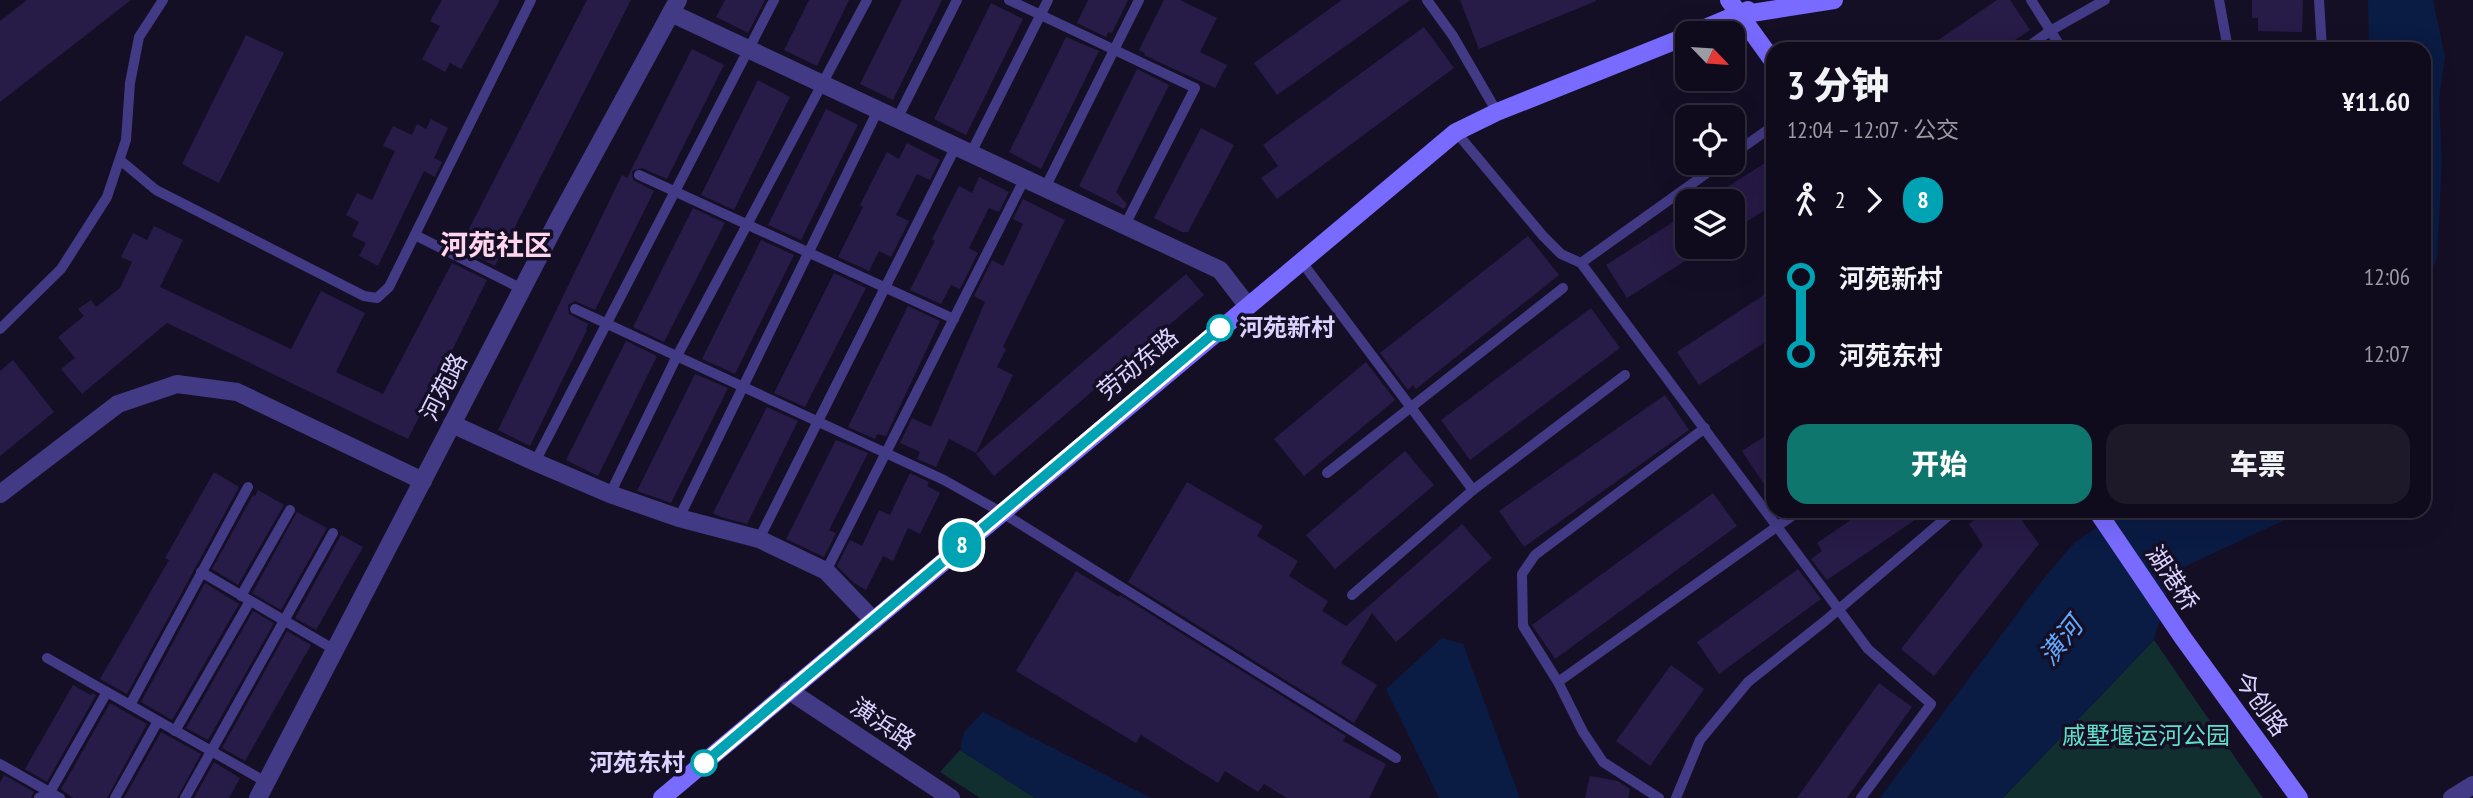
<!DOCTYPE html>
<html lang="zh">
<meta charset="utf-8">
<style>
:root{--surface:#100b1c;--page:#1e1929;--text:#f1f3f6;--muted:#9c9ba3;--line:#302b3b;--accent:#0f766e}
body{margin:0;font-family:"PT Sans Narrow","Noto Sans SC",sans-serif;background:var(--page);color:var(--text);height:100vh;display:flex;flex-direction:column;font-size:26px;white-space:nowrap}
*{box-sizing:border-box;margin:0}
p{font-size:23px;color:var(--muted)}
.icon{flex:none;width:38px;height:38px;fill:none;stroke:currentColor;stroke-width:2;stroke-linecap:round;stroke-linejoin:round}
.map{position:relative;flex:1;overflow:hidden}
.drawer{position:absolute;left:1766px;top:42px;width:665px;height:476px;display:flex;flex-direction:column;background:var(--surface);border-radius:21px;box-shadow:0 7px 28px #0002,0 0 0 2px var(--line)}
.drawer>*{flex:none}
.badge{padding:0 14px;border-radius:23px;font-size:24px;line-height:46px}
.needle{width:46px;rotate:115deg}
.buttons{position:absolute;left:1675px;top:21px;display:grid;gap:14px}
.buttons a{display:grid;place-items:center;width:70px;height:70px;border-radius:14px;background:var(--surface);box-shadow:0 7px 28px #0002,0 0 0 2px var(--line);font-size:35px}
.map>.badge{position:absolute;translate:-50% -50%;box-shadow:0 0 0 4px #fff}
.legs{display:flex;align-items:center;gap:10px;height:77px;padding:0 21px;font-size:23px}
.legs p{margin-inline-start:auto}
.summary{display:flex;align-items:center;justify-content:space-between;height:119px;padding:0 21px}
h1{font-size:38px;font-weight:800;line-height:52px}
.primary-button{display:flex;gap:14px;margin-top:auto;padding:14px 21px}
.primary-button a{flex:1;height:80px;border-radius:21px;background:var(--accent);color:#fff;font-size:28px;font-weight:800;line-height:80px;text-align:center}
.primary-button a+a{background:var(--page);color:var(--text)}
ul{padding:0 21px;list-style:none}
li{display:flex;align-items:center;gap:24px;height:77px;font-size:26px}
li i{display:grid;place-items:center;width:10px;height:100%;margin:0 9px;background:currentColor}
li i::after{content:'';width:18px;height:18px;margin:-9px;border:5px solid;border-radius:50%;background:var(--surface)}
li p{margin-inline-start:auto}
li:first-child i{background:linear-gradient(#0000 50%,currentColor 0)}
li:last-child i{background:linear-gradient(currentColor 50%,#0000 0)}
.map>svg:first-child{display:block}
.green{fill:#122f30}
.water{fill:#0a1b44}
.building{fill:#271b47}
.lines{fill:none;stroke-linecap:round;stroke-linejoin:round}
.lane{stroke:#423a85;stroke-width:10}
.street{stroke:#423a85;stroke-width:18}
.secondary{stroke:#796bff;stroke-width:18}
.line-1-casing{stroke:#fff;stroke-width:16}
.line-1{stroke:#00a3b4;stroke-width:10}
.stop-1-dot{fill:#fff;stroke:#00a3b4;stroke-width:3.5}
.labels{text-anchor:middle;stroke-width:7;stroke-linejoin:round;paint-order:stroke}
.stop-label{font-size:24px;font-weight:bold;fill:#dcd4ff;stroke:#150f26;text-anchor:start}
.street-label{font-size:24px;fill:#dcd4ff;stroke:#150f26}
.park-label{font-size:24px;fill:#5fe0c9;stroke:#150f26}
.water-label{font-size:26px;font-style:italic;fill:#62abff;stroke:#150f26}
.quarter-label{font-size:28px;font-weight:bold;fill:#ffd6ed;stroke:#150f26}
</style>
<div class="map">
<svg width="2473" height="798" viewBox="0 0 2473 798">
<rect width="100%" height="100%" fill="#150f26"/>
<!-- green -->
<g class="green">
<path d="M2154 640 2263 798H2003Z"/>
<path d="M960 750 1035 798H980L940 772Z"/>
</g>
<!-- water -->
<g class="water">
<path d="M2368 0H2433L2445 57 2439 99 2442 161 2437 258 2424 290V49H2369Z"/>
<path d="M2120 511H2304L2173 572 2154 640 2003 798H1880L2040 583 2074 543Z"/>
<path d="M1442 638 1463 644 1520 798H1439L1386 689Z"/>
<path d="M983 712 1127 786 1151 798H1035L960 750 964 732Z"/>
</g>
<!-- building -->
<g class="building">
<path d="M27 0H131L0 102V21Z"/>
<path d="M442 0H500L461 69 450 63 445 72 422 59 440 26 430 21Z"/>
<path d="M587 0H631L495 266 459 248Z"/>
<path d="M725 0H765L748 33 716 17Z"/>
<path d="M809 0H849L817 66 784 50Z"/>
<path d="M902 0H942L893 100 860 84Z"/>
<path d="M1088 0H1128L1112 33 1108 32 1106 37 1077 23Z"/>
<path d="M1164 0H1180L1217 18 1200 52 1227 65 1215 88 1144 55 1145 53 1139 50Z"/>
<path d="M1342 0H1410L1277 95 1254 63Z"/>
<path d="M1460 0H1596V1L1479 49Z"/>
<path d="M1997 0H2010L2030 30 2002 49H1925Z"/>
<path d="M2252 0H2303L2302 32 2258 31V18H2252Z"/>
<path d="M991 3 1023 19 966 135 934 119Z"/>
<path d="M1424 27 1454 68 1277 199 1261 178 1278 166 1263 145Z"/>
<path d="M246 35 284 53 219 183 182 164Z"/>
<path d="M1066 37 1099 51 1041 169 1009 152Z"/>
<path d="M692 49 724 65 667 179 642 168 632 171 633 180 654 191 595 310 575 301 568 305 569 314 588 324 586 329 587 330 530 446 498 430 622 175 627 178Z"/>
<path d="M1137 69 1169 85 1116 192 1127 204 1124 209 1079 186Z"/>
<path d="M758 80 790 97 734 210 701 195Z"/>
<path d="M826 109 858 125 801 240 768 225Z"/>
<path d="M431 119 448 128 434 158 442 162 435 177 424 171 378 266 359 256 366 243 352 236 359 222 346 215 357 193 372 200 395 151 383 146 393 126 412 135 417 124 426 129Z"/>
<path d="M1201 128 1234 145 1188 232H1182L1154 218Z"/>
<path d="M907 143 940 160 930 180 917 174 896 215 909 221 891 257 879 251 869 271 838 257 863 207 860 205 887 152 899 159Z"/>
<path d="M1773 158V205L1732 231V201H1705Z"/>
<path d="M979 177 1009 192 999 212 989 208 969 248 978 253 960 289 951 285 941 304 910 290 935 241 932 239 959 186 972 193Z"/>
<path d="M1023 199 1065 220 1003 347 1006 349 997 367 1013 375 976 453 949 439 936 467 917 459 920 452 900 443 912 418 931 427 985 302 974 296 992 260 1003 266 1023 224 1013 219Z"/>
<path d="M693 208 725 223 664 342 633 327Z"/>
<path d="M1687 213V247H1707L1627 298 1606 265Z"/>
<path d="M154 226 183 240 160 287 291 349 321 291 365 313 336 372 383 394 452 263 487 280 408 439 167 323 82 394 61 369 75 358 58 337 84 316 78 309 91 300 96 307 120 288 132 262 121 257 133 233 147 240Z"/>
<path d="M1528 236 1559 275 1416 389 1413 385 1408 390 1380 353Z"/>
<path d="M761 240 794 255 735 374 702 359Z"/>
<path d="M834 273 866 288 805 407 774 393Z"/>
<path d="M1186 274 1204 295 994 476 976 454Z"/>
<path d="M1773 289V337L1699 385 1677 352Z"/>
<path d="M908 306 940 321 886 436 877 434 875 439 848 427Z"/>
<path d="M1591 308 1620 348 1470 460 1441 420Z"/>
<path d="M626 341 657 356 598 476 566 460Z"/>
<path d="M13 360 54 412 0 456V371Z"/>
<path d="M1366 362 1395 400 1304 476 1274 439Z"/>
<path d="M695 374 728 388 671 503 637 491Z"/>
<path d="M1665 395 1689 430 1524 547 1499 511Z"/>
<path d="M767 407 798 421 747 524 721 517 713 513Z"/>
<path d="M1773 431V498L1742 451Z"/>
<path d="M836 440 868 453 829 530 836 533 824 557 786 539Z"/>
<path d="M1405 451 1434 485 1335 569 1306 535Z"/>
<path d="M214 472 239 487 127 694 100 679 169 560 165 558Z"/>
<path d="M910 473 929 482 927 486 940 493 920 534 908 528 893 561 883 556 866 590 854 583 837 566 850 540 862 546 879 510 890 515Z"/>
<path d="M1187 482 1263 526 1257 536 1298 561 1289 576 1328 601 1322 611 1346 626 1462 524 1492 558 1396 642 1372 613 1341 663 1377 685 1354 723 1128 582Z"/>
<path d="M258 490 284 505 238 585 212 569 253 495 255 496Z"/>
<path d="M1713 493 1737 526 1555 659 1532 625Z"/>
<path d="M1864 511H1928L1827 580 1811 559 1822 551 1817 543Z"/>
<path d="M1986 511H2015L2039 544 1934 676 1901 649 1983 545 1969 524Z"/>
<path d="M297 512 327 528 281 610 252 593Z"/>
<path d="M341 535 363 547 316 630 295 618Z"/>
<path d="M1798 569 1821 599 1719 674 1697 642Z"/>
<path d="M1076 571 1119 597 1120 595 1346 736 1343 741 1386 764 1369 798H1287L1264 784 1258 792 1225 771 1218 783 1141 735 1136 743 1016 671Z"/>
<path d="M205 583 239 604 172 720 141 702Z"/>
<path d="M253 611 274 623 208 740 186 728Z"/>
<path d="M287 631 311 645 245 761 222 748Z"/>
<path d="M1671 665 1704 689 1650 766 1616 741Z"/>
<path d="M1879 683 1912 707 1847 798H1797Z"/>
<path d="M73 685 91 695 93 693 96 695 47 782 25 769Z"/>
<path d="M110 703 147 724 107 798H73L61 789Z"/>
<path d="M161 732 201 754 177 798H124Z"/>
<path d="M214 762 240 778 229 798H194Z"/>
<path d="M4 775 34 792 31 798H0V783Z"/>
<path d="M1590 776 1618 781 1630 789 1628 798H1585Z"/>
</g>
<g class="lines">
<!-- lane -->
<g class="lane">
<path d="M1009 0 1195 88 1125 225"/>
<path d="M1427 0 1453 36 1497 112"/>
<path d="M2031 0 2062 49"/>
<path d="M2219 0 2228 49"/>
<path d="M2319 0 2322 49"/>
<path d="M2025 49 2050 31 2105 0"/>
<path d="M897 119 957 0"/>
<path d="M1456 132 1543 236 1561 254 1581 263 1721 163"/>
<path d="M971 153 1048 0"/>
<path d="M1732 155 1773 126"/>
<path d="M120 160 156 190 364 296 377 298 389 287 531 0"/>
<path d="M639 175 954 319"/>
<path d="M1045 188 1139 0"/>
<path d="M415 235 522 289"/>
<path d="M1301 261 1473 490"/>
<path d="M1581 263 1868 649 1931 704 1861 798"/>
<path d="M575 309 944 480 1001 512 1396 758"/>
<path d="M0 329 61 269 107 197 126 140 130 83 139 37 163 0"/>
<path d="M535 462 774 0"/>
<path d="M1327 473 1563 288"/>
<path d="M610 494 677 356 867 0"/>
<path d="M679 518 878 110"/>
<path d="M759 539 956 146"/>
<path d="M826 571 1025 178"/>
<path d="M201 572 335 650"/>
<path d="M1352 595 1473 490 1625 375"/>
<path d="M241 596 290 510"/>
<path d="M47 658 266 782"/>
<path d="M1558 682 1799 511"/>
<path d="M130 705 248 487"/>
<path d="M175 731 250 601"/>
<path d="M0 764 60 798"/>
<path d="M39 798 50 792 107 692"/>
<path d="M115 798 158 721"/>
<path d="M185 798 333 533"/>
<path d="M1659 798 1603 762 1583 732 1558 682 1523 626 1522 574 1535 555 1705 428"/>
<path d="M1676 798 1700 740 1748 682 1825 621 1954 511"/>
</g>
<!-- street -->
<g class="street">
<path d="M671 13 1220 270 1247 305"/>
<path d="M452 424 535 462 610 494 679 518 759 539 826 571 874 621"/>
<path d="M0 494 118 404 177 384 237 392 423 481"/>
<path d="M788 690 951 798"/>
<path d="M258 798 559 218 678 0"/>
<path d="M2452 798 2473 785"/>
</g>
<!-- secondary -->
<g class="secondary">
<path d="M1729 0 1773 61"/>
<path d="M1739 15 1834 0"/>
<path d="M1693 33 1748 10"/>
<path d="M2097 511 2183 638 2299 798"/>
<path d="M662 798 1456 132 1497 112 1687 36"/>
</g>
</g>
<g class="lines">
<!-- line-1 casing -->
<g class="line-1-casing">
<path id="line-1" d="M704 763 1220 328"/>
</g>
<!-- line-1 -->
<use href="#line-1" class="line-1"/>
</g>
<!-- markers -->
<g class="stop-1-dot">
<circle cx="1220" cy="328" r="12"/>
<circle cx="704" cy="763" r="12"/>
</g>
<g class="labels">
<!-- stop labels -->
<g class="stop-label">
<text x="1239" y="336">河苑新村</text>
<text x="685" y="771" text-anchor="end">河苑东村</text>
</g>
<!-- street labels -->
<g class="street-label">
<text transform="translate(1138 364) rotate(-40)" y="8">劳动东路</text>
<text transform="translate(444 387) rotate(-63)" y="8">河苑路</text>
<text transform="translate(2172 578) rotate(56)" y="8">湖港桥</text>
<text transform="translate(2261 704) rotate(54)" y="8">今创路</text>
<text transform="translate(883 724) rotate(34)" y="8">潢浜路</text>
</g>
<!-- park labels -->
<g class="park-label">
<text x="2146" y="744">戚墅堰运河公园</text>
</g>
<!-- water labels -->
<g class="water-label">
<text transform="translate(2061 641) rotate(-52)" y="9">潢河</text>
</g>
<!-- quarter labels -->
<g class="quarter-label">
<text x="496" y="255">河苑社区</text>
</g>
</g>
</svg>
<div class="buttons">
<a><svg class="needle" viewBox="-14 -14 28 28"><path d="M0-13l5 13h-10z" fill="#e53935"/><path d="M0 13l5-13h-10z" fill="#9c9ba3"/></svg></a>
<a><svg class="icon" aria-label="locate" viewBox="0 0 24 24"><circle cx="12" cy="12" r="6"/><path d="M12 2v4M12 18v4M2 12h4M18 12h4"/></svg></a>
<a><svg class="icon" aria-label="layers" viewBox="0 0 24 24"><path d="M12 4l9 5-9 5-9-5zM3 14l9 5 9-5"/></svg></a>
</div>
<b class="badge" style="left:962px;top:545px;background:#00a3b4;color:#fff">8</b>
<section class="drawer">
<div class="summary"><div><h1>3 分钟</h1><p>12:04 – 12:07 · 公交</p></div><b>¥11.60</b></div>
<div class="legs"><svg class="icon" aria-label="walk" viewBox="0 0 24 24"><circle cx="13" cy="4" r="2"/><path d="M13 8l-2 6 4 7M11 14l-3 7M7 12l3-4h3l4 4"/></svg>2<svg class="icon" aria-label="forward" viewBox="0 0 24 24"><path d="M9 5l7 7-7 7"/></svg><b class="badge" style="background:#00a3b4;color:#fff">8</b></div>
<ul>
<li><i style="color:#00a3b4"></i><b>河苑新村</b><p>12:06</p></li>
<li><i style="color:#00a3b4"></i><b>河苑东村</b><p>12:07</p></li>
</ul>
<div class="primary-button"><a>开始</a><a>车票</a></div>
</section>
</div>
